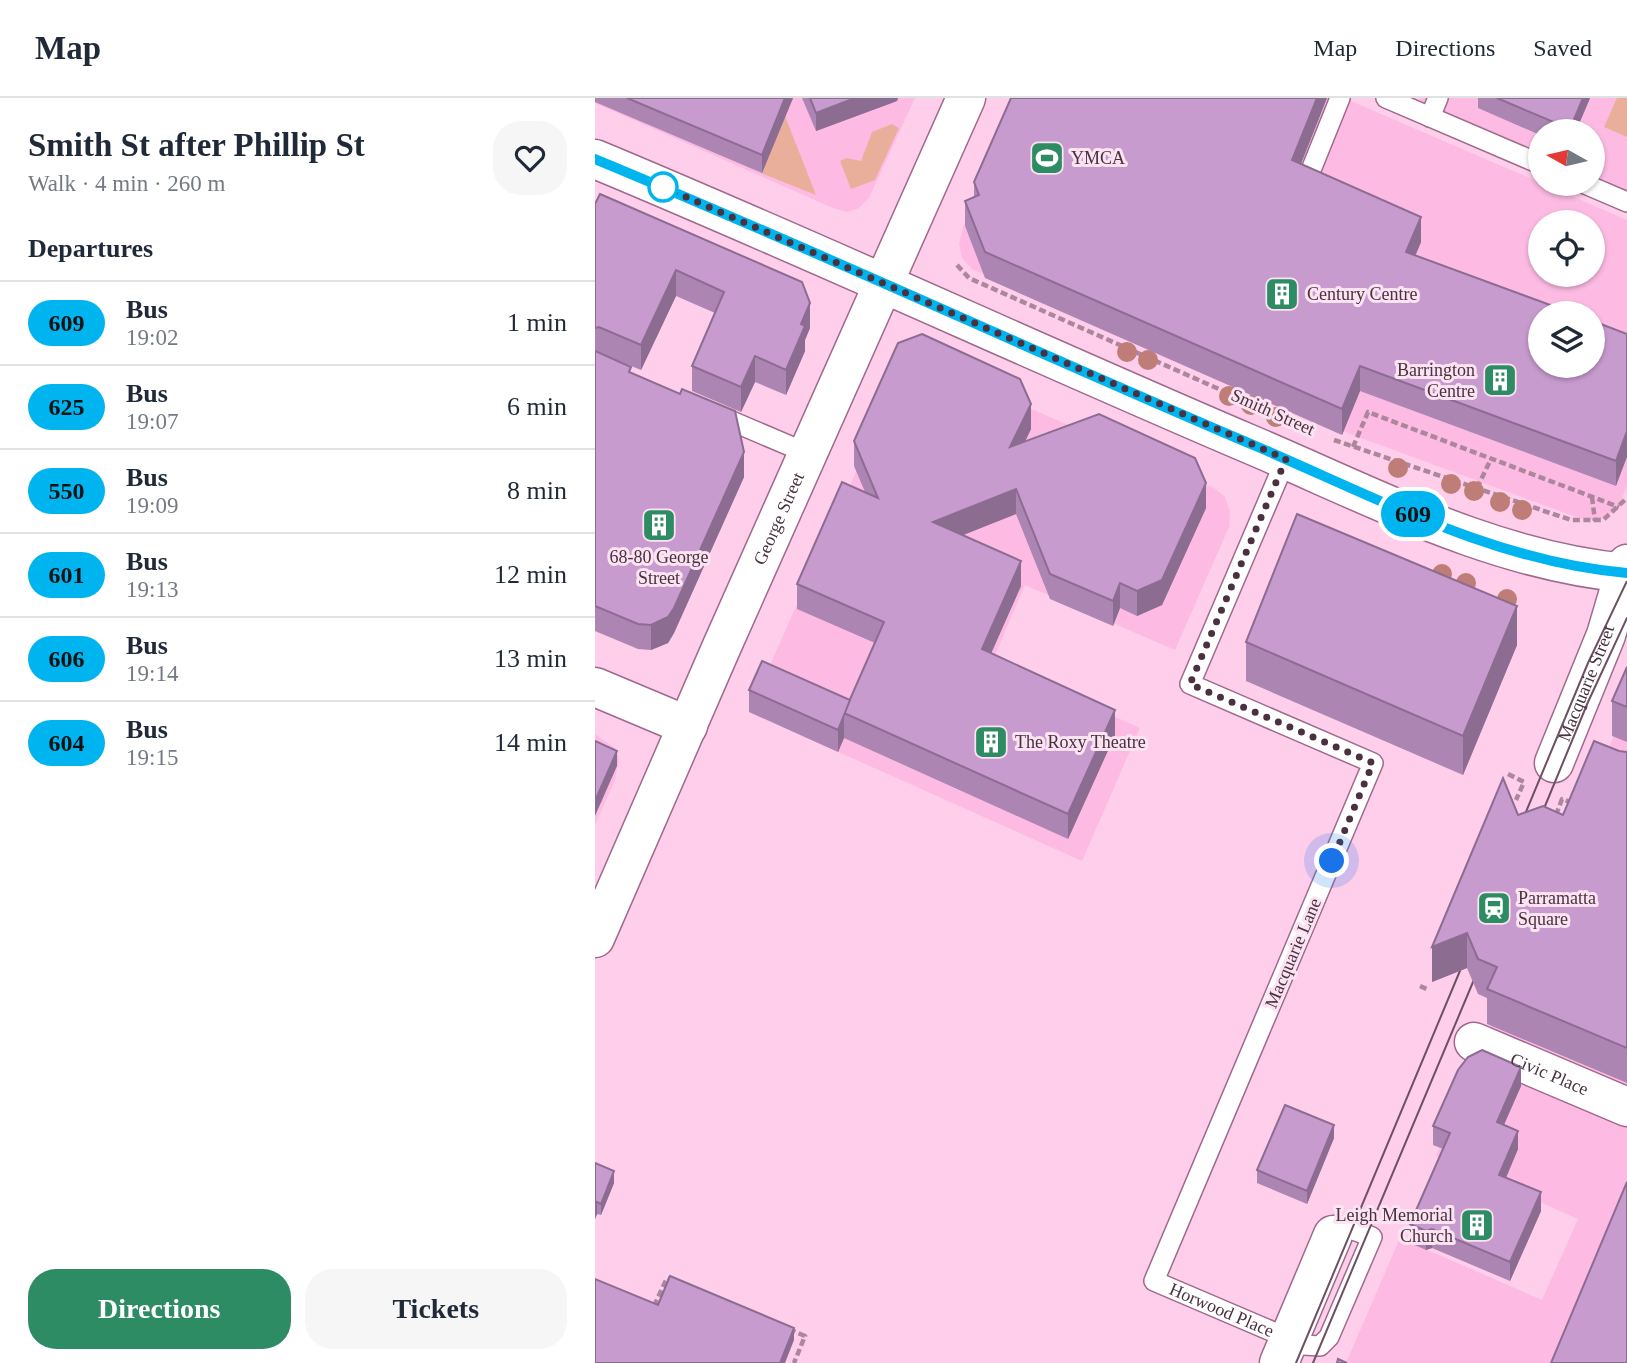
<!DOCTYPE html>
<meta charset="utf-8">
<style>
:root{--surface:#fff;--page:#f6f6f7;--text:#1f2937;--muted:#747a83;--line:#e0e1e3;--accent:#2e8c64}
body{margin:0;font-family:Georgia,serif;background:var(--page);color:var(--text);height:100vh;display:flex;flex-direction:column;font-size:26px;white-space:nowrap}
*{box-sizing:border-box;margin:0}
p{font-size:23px;color:var(--muted)}
.icon{flex:none;width:38px;height:38px;fill:none;stroke:currentColor;stroke-width:2;stroke-linecap:round;stroke-linejoin:round}
.map{position:relative;flex:1;overflow:hidden}
.sheet{display:flex;flex-direction:column;background:var(--surface);width:595px}
.sheet>*{flex:none}
.badge{padding:0 14px;border-radius:23px;font-size:24px;line-height:46px}
.needle{width:46px;rotate:278deg}
.controls{position:absolute;left:933px;top:21px;display:grid;gap:14px}
.controls a{display:grid;place-items:center;width:77px;height:77px;border-radius:50%;background:var(--surface);box-shadow:0 2px 5px #0004;font-size:35px}
.you{position:absolute;width:35px;height:35px;margin:-18px;border:5px solid #fff;border-radius:50%;background:#1a73e8;box-shadow:0 0 0 10px #1a73e833}
.map>.badge{position:absolute;translate:-50% -50%;box-shadow:0 0 0 4px #fff}
h2{padding:0 28px;font-size:26px;line-height:63px}
.round{display:grid;place-items:center;flex:none;width:74px;height:74px;border-radius:28px;background:var(--page)}
.summary{display:flex;align-items:center;justify-content:space-between;height:119px;padding:0 28px}
h1{font-size:33px;font-weight:700;line-height:52px}
.cta{display:flex;gap:14px;margin-top:auto;padding:14px 28px}
.cta a{flex:1;height:80px;border-radius:28px;background:var(--accent);color:#fff;font-size:28px;font-weight:700;line-height:80px;text-align:center}
.cta a+a{background:var(--page);color:var(--text)}
ul{padding:0;list-style:none}
li{display:flex;align-items:center;gap:21px;height:84px;padding:0 28px;border-top:2px solid var(--line)}
li div{flex:1}
li b{display:block;font-size:26px}
li em{font-style:normal}
li .badge{min-width:77px;font-weight:700;text-align:center}
header{display:flex;align-items:center;gap:42px;box-sizing:border-box;height:98px;padding:0 35px;background:var(--surface);border-bottom:2px solid var(--line)}
header strong{font-size:33px}
nav{display:flex;gap:38px;margin-inline-start:auto;font-size:24px}
main{display:flex;flex:1;min-height:0}
.map>svg:first-child{display:block}
.built{fill:#fdbbe4;fill-rule:evenodd}
.green{fill:#e9af9a}
.lines{fill:none;stroke-linecap:round;stroke-linejoin:round}
.lane-casing{stroke:#9f698b;stroke-width:22}
.street-casing{stroke:#9f698b;stroke-width:41}
.secondary-casing{stroke:#9f698b;stroke-width:41}
.path{stroke:#ab869c;stroke-width:4.5;stroke-dasharray:7 3.5;stroke-linecap:butt}
.lane{stroke:#fff;stroke-width:19}
.street{stroke:#fff;stroke-width:38}
.secondary{stroke:#fff;stroke-width:38}
.tram{stroke:#6d5062;stroke-width:2}
.tree{fill:#bf7d78}
.wall{fill:#ac85b2}
.shaded-wall{fill:#8c6c91}
.building{fill:#c89bcf;stroke:#8c6c91;stroke-width:2}
.line-casing{stroke:#fff;stroke-width:16}
.line{stroke:#00b5ef;stroke-width:10}
.walk{stroke:#493140;stroke-width:7;stroke-dasharray:0 12.6}
.stop-dot{fill:#fff;stroke:#00b5ef;stroke-width:3.5}
.labels{text-anchor:middle;stroke-width:6;stroke-linejoin:round;paint-order:stroke}
.poi-label{font-size:18px;fill:#493140;stroke:#fce3f2;text-anchor:start}
.street-label{font-size:18px;fill:#493140;stroke:#fce3f2}
</style>
<header>
<strong>Map</strong>
<nav><a>Map</a><a>Directions</a><a>Saved</a></nav>
</header>
<main>
<section class="sheet">
<div class="summary"><div><h1>Smith St after Phillip St</h1><p>Walk · 4 min · 260 m</p></div><a class="round"><svg class="icon" aria-label="heart" viewBox="0 0 24 24"><path d="M12 20l-8-8c-3-5 5-10 8-4 3-6 11-1 8 4z"/></svg></a></div>
<h2>Departures</h2>
<ul>
<li><span class="badge" style="background:#00b5ef;color:#111">609</span><div><b>Bus</b><p>19:02</p></div><em>1 min</em></li>
<li><span class="badge" style="background:#00b5ef;color:#111">625</span><div><b>Bus</b><p>19:07</p></div><em>6 min</em></li>
<li><span class="badge" style="background:#00b5ef;color:#111">550</span><div><b>Bus</b><p>19:09</p></div><em>8 min</em></li>
<li><span class="badge" style="background:#00b5ef;color:#111">601</span><div><b>Bus</b><p>19:13</p></div><em>12 min</em></li>
<li><span class="badge" style="background:#00b5ef;color:#111">606</span><div><b>Bus</b><p>19:14</p></div><em>13 min</em></li>
<li><span class="badge" style="background:#00b5ef;color:#111">604</span><div><b>Bus</b><p>19:15</p></div><em>14 min</em></li>
</ul>
<div class="cta"><a>Directions</a><a>Tickets</a></div>
</section>
<div class="map">
<svg width="1032" height="1265" viewBox="0 0 1032 1265">
<rect width="100%" height="100%" fill="#feceeb"/>
<!-- built -->
<g class="built">
<path d="M0 0H320L274 100 264 110 252 114 238 110 0 5Z"/>
<path d="M425 0H749L1032 122V387L1026 403 1018 414 1008 420 995 422 981 419 747 333 377 171 367 160 364 146 368 129ZM945 124H998V177H945ZM945 215H998V268H945Z"/>
<path d="M826 0H1032V92L998 77V33H945V54L825 3Z"/>
<path d="M328 264 619 390 630 399 635 413 634 429 580 552 430 487 397 564 545 630 487 763 154 614 306 273Z"/>
<path d="M1032 607V1265H751L805 1140 947 1202 983 1121 841 1058Z"/>
<path d="M0 636 20 650 24 661 20 682 0 727Z"/>
</g>
<!-- green -->
<g class="green">
<path d="M1022 0H1032V39L1009 29Z"/>
<path d="M190 18 221 97 166 75Z"/>
<path d="M297 26 304 30 280 82 256 91 245 63 251 60 266 63 277 34Z"/>
</g>
<g class="lines">
<!-- lane casing -->
<g class="lane-casing">
<g id="lane">
<path d="M791 0 945 66"/>
<path d="M835 19 843 0"/>
<path d="M716 72 745 0"/>
<path d="M990 86 1032 104"/>
<path d="M120 316 214 356"/>
<path id="s1" d="M691 361 595 586 778 665 559 1183 709 1247 725 1248 734 1239 777 1139 748 1128 741 1131 738 1137"/>
</g>
</g>
<!-- street casing -->
<g class="street-casing">
<g id="street">
<path d="M0 589 93 628"/>
<path id="s2" d="M959 665 1011 537 1032 466"/>
<path id="s3" d="M879 944 1032 1009"/>
<path d="M684 1265 738 1137"/>
</g>
</g>
<!-- secondary casing -->
<g class="secondary-casing">
<g id="secondary">
<path d="M0 61C219 152 434 252 652 345 775 397 898 463 1032 475"/>
<path id="s4" d="M0 840 127 548 371 0"/>
</g>
</g>
<!-- path -->
<g class="path">
<path d="M362 167 374 180 680 316"/>
<path d="M739 342 976 422H1008L1032 400"/>
<path d="M758 349 773 314 1024 409"/>
<path d="M882 390 896 361"/>
<path d="M997 399 1000 423"/>
<path d="M913 676 929 684 921 702"/>
<path d="M961 717 967 701 978 705"/>
<path d="M825 888 834 892"/>
<path d="M59 1208 72 1180 76 1182"/>
<path d="M194 1231 210 1238 199 1265"/>
</g>
<!-- lane -->
<use href="#lane" class="lane"/>
<!-- street -->
<use href="#street" class="street"/>
<!-- secondary -->
<use href="#secondary" class="secondary"/>
<!-- tram -->
<g class="tram">
<path d="M943 725 993 604 1032 520"/>
<path d="M923 733 993 565 1032 483"/>
<path d="M701 1265 872 856"/>
<path d="M718 1265 886 865"/>
</g>
</g>
<!-- trees -->
<g class="tree">
<circle cx="532" cy="254" r="10"/>
<circle cx="553" cy="262" r="10"/>
<circle cx="634" cy="298" r="10"/>
<circle cx="656" cy="307" r="10"/>
<circle cx="681" cy="319" r="10"/>
<circle cx="803" cy="370" r="10"/>
<circle cx="856" cy="386" r="10"/>
<circle cx="879" cy="393" r="10"/>
<circle cx="905" cy="404" r="10"/>
<circle cx="927" cy="412" r="10"/>
<circle cx="847" cy="476" r="10"/>
<circle cx="871" cy="485" r="10"/>
<circle cx="912" cy="501" r="10"/>
</g>
<!-- wall -->
<g class="wall">
<path d="M0 0H198L167 75 0 4Z"/>
<path d="M207 0H303L302 3 221 33Z"/>
<path d="M416 0H732L706 66 826 144 820 158 1032 236 1021 388 765 293 747 337 390 180 370 128V103L379 99V84Z"/>
<path d="M883 0H995L981 33H945V37L883 10Z"/>
<path d="M0 106 215 230 210 242V253L191 297 160 284 146 314 97 293V268L120 215 81 198 46 272 4 255 36 275 149 379 79 535 73 545 56 552 43 551 0 533Z"/>
<path d="M436 331 430 344 611 410 567 507 542 518 525 510 518 528 455 501 421 416 368 437 426 488 396 555 520 637 473 741 249 640 243 654 154 614V592L255 602 280 545 202 511V486L270 394 259 368V343Z"/>
<path d="M651 544 922 547 868 677 651 583Z"/>
<path d="M1032 569V644L1017 638V603Z"/>
<path d="M1024 653 1032 654V985L892 926V900L883 896 872 870 837 884 923 717H968Z"/>
<path d="M926 988 909 1027 923 1051 911 1080 946 1113 915 1183 837 1150 831 1152 815 1145V1126L848 1051 838 1047V1028Z"/>
<path d="M739 1040 712 1106 662 1085V1072Z"/>
<path d="M0 1065 19 1085 6 1117 2 1116 0 1121Z"/>
</g>
<!-- shaded-wall -->
<g class="shaded-wall">
<path d="M190 0H198L167 75V57Z"/>
<path d="M260 0H303L302 3 221 33V15Z"/>
<path d="M722 0H732L697 88V62Z"/>
<path d="M988 0H995L981 33H975Z"/>
<path d="M826 119V144L811 180V154Z"/>
<path d="M81 172V198L46 272V247Z"/>
<path d="M215 205V230L210 242V253L191 297V272L206 226Z"/>
<path d="M160 258V284L146 314V289Z"/>
<path d="M765 268V293L747 337V311Z"/>
<path d="M436 306V331L415 374V349Z"/>
<path d="M1032 333V359L1021 388V363Z"/>
<path d="M149 354V379L79 535 73 545 56 552V527Z"/>
<path d="M611 385V410L567 507 542 518V493Z"/>
<path d="M421 391V416L338 449V424Z"/>
<path d="M426 463V488L387 576V551Z"/>
<path d="M525 485V510L518 528V503Z"/>
<path d="M922 508V547L868 677V638Z"/>
<path d="M520 612V637L473 741V716Z"/>
<path d="M249 618V640L243 654V632Z"/>
<path d="M22 653V668L0 718V703Z"/>
<path d="M872 835V870L837 884V849Z"/>
<path d="M926 969V988L902 1042V1024Z"/>
<path d="M739 1027V1040L712 1106V1093Z"/>
<path d="M923 1033V1051L904 1096V1077Z"/>
<path d="M19 1073V1085L6 1117V1106Z"/>
<path d="M946 1094V1113L915 1183V1164Z"/>
<path d="M2 1104V1116L0 1121V1109Z"/>
<path d="M837 1131V1150L831 1152V1133Z"/>
<path d="M199 1230V1242L190 1265H185Z"/>
</g>
<!-- building -->
<g class="building">
<path d="M32 0H190L167 57Z"/>
<path d="M215 0H260L221 15Z"/>
<path d="M416 0H722L697 62 826 119 811 154 977 215H945V268H998V223L1032 236V333L1021 363 765 268 747 311 390 154 370 103 384 97 379 84Z"/>
<path d="M902 0H988L975 31Z"/>
<path d="M5 96 207 184 215 205 206 226 210 228 191 272 160 258 146 289 97 268 129 194 81 172 46 247 4 229 0 230V106Z"/>
<path d="M327 236 425 281 436 306 415 349 504 316 600 360 611 385 567 482 542 493 525 485 518 503 455 476 421 391 338 424 426 463 387 551 520 612 473 716 249 615 289 524 202 486 247 384 283 400 259 343 303 245Z"/>
<path d="M0 253 36 269 34 274 85 296 87 291 140 313 149 354 79 510 73 519 56 527 43 526 0 508Z"/>
<path d="M702 416 922 508 868 638 651 544Z"/>
<path d="M167 563 255 602 243 632 154 592Z"/>
<path d="M1032 569V609L1017 603Z"/>
<path d="M0 643 22 653 0 703Z"/>
<path d="M999 643 1024 653 1032 654V950L892 891 902 869 883 861 872 835 837 849 908 680 923 717 948 708 968 717Z"/>
<path d="M887 952 926 969 902 1024 923 1033 904 1077 946 1094 915 1164 837 1131 831 1133 815 1126 855 1035 838 1028 863 972 873 959Z"/>
<path d="M690 1007 739 1027 712 1093 662 1072Z"/>
<path d="M0 1065 19 1073 6 1106 2 1104 0 1109Z"/>
<path d="M1032 1084V1265H956Z"/>
<path d="M75 1178 199 1230 185 1265H0V1181L63 1207Z"/>
<path d="M743 1261 752 1265H742Z"/>
</g>
<g class="lines">
<!-- line casing -->
<g class="line-casing">
<path id="line" d="M0 61C223 153 441 255 663 349 782 400 901 464 1032 475"/>
</g>
<!-- line -->
<use href="#line" class="line"/>
<!-- walk -->
<path class="walk" d="M68 89 691 361 595 586 778 665 737 763"/>
</g>
<!-- icons -->
<defs>
<g id="stadium-square" transform="scale(1.75)"><rect x="-9" y="-9" width="18" height="18" rx="4" fill="#2e8c64" stroke="#fce3f2"/><path d="M0-5a6.5 5 0 1 0 0 10a6.5 5 0 1 0 0-10ZM-3.5-1.8h7v3.6h-7Z" fill="#fff"/></g>
<g id="building-square" transform="scale(1.75)"><rect x="-9" y="-9" width="18" height="18" rx="4" fill="#2e8c64" stroke="#fce3f2"/><path d="M-4-6H4V6H1V3H-1V6H-4ZM-2.5-4.3h1.7v1.8h-1.7ZM.8-4.3h1.7v1.8H.8ZM-2.5-1h1.7V.8h-1.7ZM.8-1h1.7V.8H.8Z" fill="#fff"/></g>
<g id="station-square" transform="scale(1.75)"><rect x="-9" y="-9" width="18" height="18" rx="4" fill="#2e8c64" stroke="#fce3f2"/><path d="M-3-6H3Q5-6 5-4V2Q5 4 3 4L4.5 6H3L1.5 4h-3L-3 6H-4.5L-3 4Q-5 4-5 2V-4Q-5-6-3-6ZM-3.5-4v3h7v-3ZM-3.5 1v1.5H-2V1ZM2 1v1.5H3.5V1Z" fill="#fff"/></g>
</defs>
<g fill-rule="evenodd">
<use href="#stadium-square" x="452" y="60"/>
<use href="#building-square" x="687" y="196"/>
<use href="#building-square" x="905" y="282"/>
<use href="#building-square" x="64" y="427"/>
<use href="#building-square" x="396" y="644"/>
<use href="#station-square" x="899" y="810"/>
<use href="#building-square" x="882" y="1127"/>
</g>
<!-- markers -->
<circle class="stop-dot" cx="68" cy="89" r="14"/>
<g class="labels">
<!-- poi labels -->
<g class="poi-label">
<text x="476" y="66">YMCA</text>
<text x="712" y="202">Century Centre</text>
<text x="880" y="278" text-anchor="end">Barrington<tspan x="880" dy="21">Centre</tspan></text>
<text x="64" y="465" text-anchor="middle">68-80 George<tspan x="64" dy="21">Street</tspan></text>
<text x="420" y="650">The Roxy Theatre</text>
<text x="923" y="806">Parramatta<tspan x="923" dy="21">Square</tspan></text>
<text x="858" y="1123" text-anchor="end">Leigh Memorial<tspan x="858" dy="21">Church</tspan></text>
</g>
<!-- street labels -->
<g class="street-label">
<text transform="translate(678 314) rotate(24)" y="6">Smith Street</text>
<text dy="6" stroke="none"><textPath href="#s4" startOffset="458">George Street</textPath></text>
<text dy="6" stroke="none"><textPath href="#s2" startOffset="86">Macquarie Street</textPath></text>
<text transform="translate(698 855) rotate(-67)" y="6">Macquarie Lane</text>
<text dy="6" stroke="none"><textPath href="#s3" startOffset="82">Civic Place</textPath></text>
<text dy="6" stroke="none"><textPath href="#s1" startOffset="1080">Horwood Place</textPath></text>
</g>
</g>
</svg>
<div class="controls">
<a><svg class="needle" viewBox="-14 -14 28 28"><path d="M0-13l5 13h-10z" fill="#e53935"/><path d="M0 13l5-13h-10z" fill="#747a83"/></svg></a>
<a><svg class="icon" aria-label="locate" viewBox="0 0 24 24"><circle cx="12" cy="12" r="6"/><path d="M12 2v4M12 18v4M2 12h4M18 12h4"/></svg></a>
<a><svg class="icon" aria-label="layers" viewBox="0 0 24 24"><path d="M12 4l9 5-9 5-9-5zM3 14l9 5 9-5"/></svg></a>
</div>
<div class="you" style="left:737px;top:763px"></div>
<b class="badge" style="left:818px;top:416px;background:#00b5ef;color:#111">609</b>
</div>
</main>
